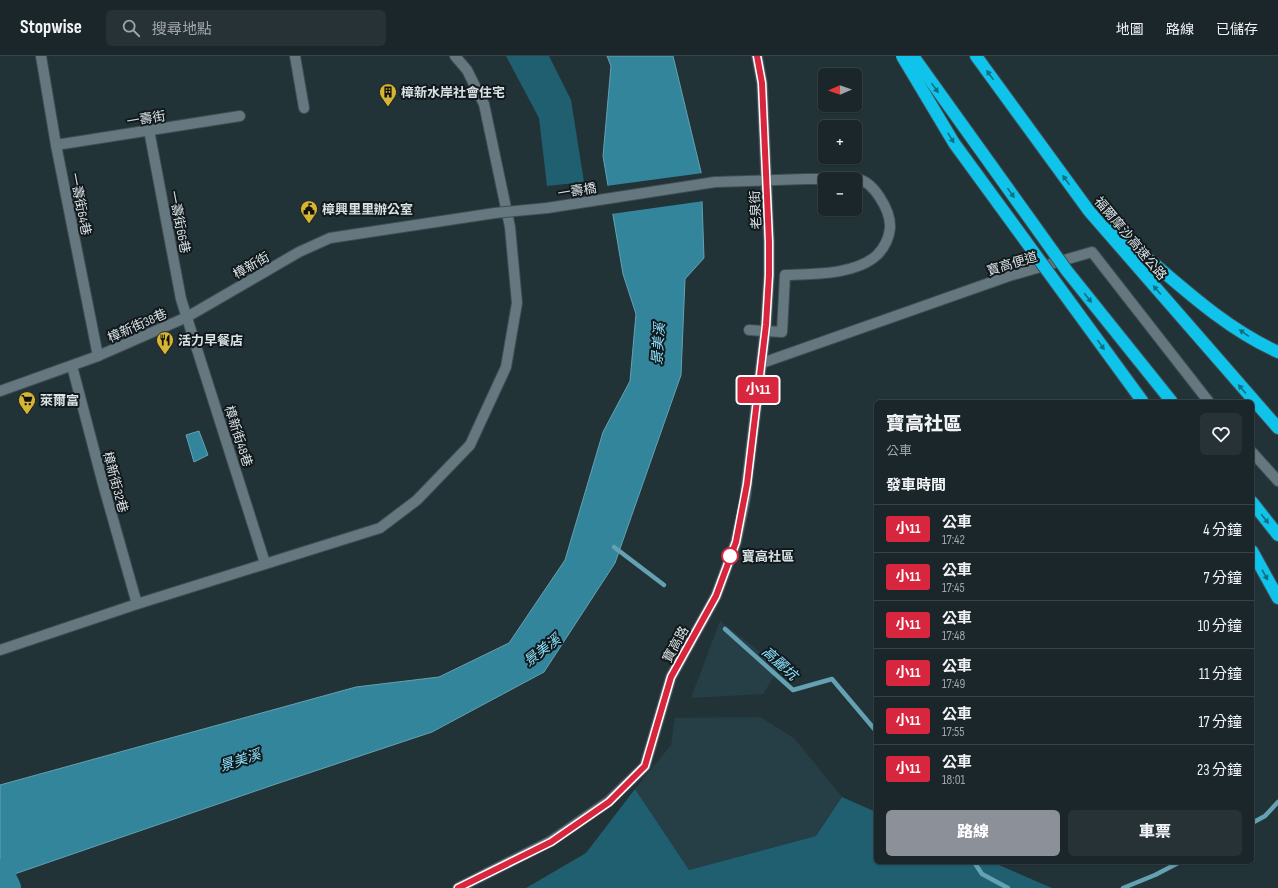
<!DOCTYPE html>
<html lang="zh-TW">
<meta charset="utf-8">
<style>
:root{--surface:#1a262a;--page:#273236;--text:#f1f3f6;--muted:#9fa5a8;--line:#384347;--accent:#8c9099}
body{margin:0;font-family:"Sofia Sans Condensed","Noto Sans TC",sans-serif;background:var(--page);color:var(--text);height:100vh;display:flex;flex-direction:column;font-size:15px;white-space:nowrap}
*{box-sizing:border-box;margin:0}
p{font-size:13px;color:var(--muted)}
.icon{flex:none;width:22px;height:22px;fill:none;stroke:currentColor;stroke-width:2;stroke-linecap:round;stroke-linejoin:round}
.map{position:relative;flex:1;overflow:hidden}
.sheet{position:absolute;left:874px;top:344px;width:380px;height:464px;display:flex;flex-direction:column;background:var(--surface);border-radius:6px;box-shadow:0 1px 3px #0004,0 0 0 1px var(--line)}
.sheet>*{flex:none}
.badge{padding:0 8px;border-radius:3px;font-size:14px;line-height:26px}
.needle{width:26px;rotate:268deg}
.controls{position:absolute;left:818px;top:12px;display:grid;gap:8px}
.controls a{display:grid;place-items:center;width:44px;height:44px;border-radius:6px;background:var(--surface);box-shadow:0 1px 3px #0004,0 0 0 1px var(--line);font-size:20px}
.map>.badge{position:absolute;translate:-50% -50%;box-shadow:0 0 0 2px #fff}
h2{padding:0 12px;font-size:15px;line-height:36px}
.round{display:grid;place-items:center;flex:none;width:42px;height:42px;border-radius:6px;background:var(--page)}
.head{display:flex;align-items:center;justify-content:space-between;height:68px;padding:0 12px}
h1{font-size:19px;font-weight:800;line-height:30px}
.primary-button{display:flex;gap:8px;margin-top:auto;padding:8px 12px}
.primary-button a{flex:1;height:46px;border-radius:6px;background:var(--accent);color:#fff;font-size:16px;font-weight:800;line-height:46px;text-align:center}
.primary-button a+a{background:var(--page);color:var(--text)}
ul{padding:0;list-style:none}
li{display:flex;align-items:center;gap:12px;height:48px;padding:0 12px;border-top:1px solid var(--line)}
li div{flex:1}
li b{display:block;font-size:15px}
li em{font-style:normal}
li .badge{min-width:44px;font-weight:700;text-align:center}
header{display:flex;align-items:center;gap:24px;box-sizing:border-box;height:56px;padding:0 20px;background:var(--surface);border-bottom:1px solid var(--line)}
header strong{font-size:19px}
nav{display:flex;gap:22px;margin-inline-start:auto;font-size:14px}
.search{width:280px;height:36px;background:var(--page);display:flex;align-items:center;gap:10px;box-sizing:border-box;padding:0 14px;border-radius:6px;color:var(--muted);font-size:15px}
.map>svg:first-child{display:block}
.built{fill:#263e46}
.green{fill:#205f70}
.water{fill:#33859c;stroke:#64a1b2}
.pier{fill:#223338}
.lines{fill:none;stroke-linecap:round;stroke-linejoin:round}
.stream{stroke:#64a1b2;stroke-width:4.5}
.river{stroke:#33859c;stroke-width:28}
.street-casing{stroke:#404e53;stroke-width:12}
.highway-casing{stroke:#404e53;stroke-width:14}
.street{stroke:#65787f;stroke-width:10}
.highway{stroke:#0fc3ea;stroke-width:12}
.street-bridge-casing{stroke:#404e53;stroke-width:12;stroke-linecap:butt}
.highway-bridge-casing{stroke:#404e53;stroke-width:14;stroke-linecap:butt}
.street-bridge{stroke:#65787f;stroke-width:10}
.highway-bridge{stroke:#0fc3ea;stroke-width:12}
.oneway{fill:#106e83}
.line-casing{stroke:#fff;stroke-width:9}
.line{stroke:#d7263d;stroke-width:6}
.stop-dot{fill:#fff;stroke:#d7263d;stroke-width:2}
.labels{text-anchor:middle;stroke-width:4;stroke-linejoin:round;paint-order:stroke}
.poi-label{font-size:13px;font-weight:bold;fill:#d8e3e6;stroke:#12191c;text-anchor:start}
.street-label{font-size:13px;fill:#d8e3e6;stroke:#12191c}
.stop-label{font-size:13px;font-weight:bold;fill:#d8e3e6;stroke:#12191c;text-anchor:start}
.water-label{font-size:14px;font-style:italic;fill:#8ce4ff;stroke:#12191c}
</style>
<header>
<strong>Stopwise</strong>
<div class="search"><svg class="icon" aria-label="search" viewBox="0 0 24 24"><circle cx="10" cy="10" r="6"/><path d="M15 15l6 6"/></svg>搜尋地點</div>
<nav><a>地圖</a><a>路線</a><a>已儲存</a></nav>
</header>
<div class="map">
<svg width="1278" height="832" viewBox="0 0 1278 832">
<rect width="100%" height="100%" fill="#223338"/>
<!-- built -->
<g class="built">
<path d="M720 565 780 611 763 638 691 642Z"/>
<path d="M760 661 794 682 842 741 816 780 689 814 635 733 671 689 675 662Z"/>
</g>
<!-- green -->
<g class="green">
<path d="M506 0H549L571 44 584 126 547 130 539 62Z"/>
<path d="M635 733 689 814 816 780 842 741 876 756V806H992L1052 832H526L586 797Z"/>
</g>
<!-- water -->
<g class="water">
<path d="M607 0H673L701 116 704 202 685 223 681 319 615 507 544 616 432 676 273 729 0 823V729L356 631 439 621 509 587 565 504 603 376 630 325 636 258 623 218 603 100 611 10Z"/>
<path d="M199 375 208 399 194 406 186 379Z"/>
</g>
<!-- pier -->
<path class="pier" d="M703 117 704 145 611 158 606 130Z"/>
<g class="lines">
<!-- stream -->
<g class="stream">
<path d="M614 491 664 529"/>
<path d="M725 573 793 634 832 623 876 675"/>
<path d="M1252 767 1265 760 1278 746"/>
<path d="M974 806 982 818 1008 832"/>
<path d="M1123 832 1155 819 1180 806"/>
</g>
<!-- river -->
<path class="river" d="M0 817 7 832"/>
<!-- street casing -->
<g class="street-casing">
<g id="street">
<path d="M41 0 56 89 98 300"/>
<path d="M295 0 304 52"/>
<path d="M149 74 181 243 265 507"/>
<path d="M56 89 240 60"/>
<path d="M805 123H829"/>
<path d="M547 152 715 126 747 125"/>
<path d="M749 274 782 276 785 219C812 218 856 219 877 199 884 192 889 182 890 172 891 155 873 123 855 123"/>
<path d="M762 307 1009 220 1092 196 1209 346"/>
<path d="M72 310 103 428 137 548"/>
<path d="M0 335 98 300 187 261 299 196 330 182 495 157"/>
<path d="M1252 396 1278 425"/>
<path d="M0 594 137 548 380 472 417 444 470 389 506 311 517 247 510 171 484 48 467 14 455 0"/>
<path d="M458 832 551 785 609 745 645 710 671 621 716 540 736 486 745 443 766 269 769 219V186L762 27 757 0"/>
</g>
</g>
<!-- highway casing -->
<g class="highway-casing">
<g id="highway">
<path d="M976 0 1089 155 1278 372"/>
<path d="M1111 172C1166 215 1214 267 1278 296"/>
<path d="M1252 446 1278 479"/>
<path d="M1252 495 1278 542"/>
</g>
</g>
<!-- street -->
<use href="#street" class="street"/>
<!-- highway -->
<use href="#highway" class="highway"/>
<!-- street-bridge casing -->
<g class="street-bridge-casing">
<g id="street-bridge">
<path d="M747 125 805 123"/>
<path d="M495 157 547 152"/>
</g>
</g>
<!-- highway-bridge casing -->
<g class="highway-bridge-casing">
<g id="highway-bridge">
<path d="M902 0 954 87 1143 346"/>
<path d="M913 0 1067 215 1172 346"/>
</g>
</g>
<!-- street-bridge -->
<use href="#street-bridge" class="street-bridge"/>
<!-- highway-bridge -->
<use href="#highway-bridge" class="highway-bridge"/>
</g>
<!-- one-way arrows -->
<defs><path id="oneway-solid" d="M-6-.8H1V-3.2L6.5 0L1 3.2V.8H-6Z"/></defs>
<g class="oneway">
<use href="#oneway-solid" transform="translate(990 19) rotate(-126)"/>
<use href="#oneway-solid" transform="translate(935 32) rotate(54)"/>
<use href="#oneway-solid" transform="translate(951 82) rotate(59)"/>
<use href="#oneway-solid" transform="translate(1066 124) rotate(-126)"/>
<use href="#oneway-solid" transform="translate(1011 137) rotate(54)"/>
<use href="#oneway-solid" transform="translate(1157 234) rotate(-131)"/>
<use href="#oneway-solid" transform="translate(1088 242) rotate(51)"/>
<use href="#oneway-solid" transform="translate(1244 277) rotate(-146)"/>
<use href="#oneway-solid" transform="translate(1101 289) rotate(54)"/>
<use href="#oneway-solid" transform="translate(1242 333) rotate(-131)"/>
<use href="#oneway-solid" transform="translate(1265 463) rotate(51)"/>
<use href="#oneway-solid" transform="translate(1265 519) rotate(61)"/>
</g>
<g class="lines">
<!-- line casing -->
<g class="line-casing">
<path id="line" d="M458 832 551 786 609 746 645 710 671 621 716 540 736 486 747 428 766 269 769 219V186L762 27 757 0"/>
</g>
<!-- line -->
<use href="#line" class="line"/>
</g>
<!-- icons -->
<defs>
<g id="building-pin" transform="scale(0.9)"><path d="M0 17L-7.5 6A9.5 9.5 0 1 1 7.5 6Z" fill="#d6b534" stroke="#12191c"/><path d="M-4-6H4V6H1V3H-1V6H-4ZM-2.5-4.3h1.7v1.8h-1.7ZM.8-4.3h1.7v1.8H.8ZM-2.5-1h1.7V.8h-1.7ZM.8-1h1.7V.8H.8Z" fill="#111"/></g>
<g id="civic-pin" transform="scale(0.9)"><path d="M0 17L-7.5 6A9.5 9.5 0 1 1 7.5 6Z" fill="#d6b534" stroke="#12191c"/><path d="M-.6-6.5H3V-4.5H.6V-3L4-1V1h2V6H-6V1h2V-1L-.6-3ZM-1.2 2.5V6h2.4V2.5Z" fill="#111"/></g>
<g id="restaurant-pin" transform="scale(0.9)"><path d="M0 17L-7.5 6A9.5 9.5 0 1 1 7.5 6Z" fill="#d6b534" stroke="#12191c"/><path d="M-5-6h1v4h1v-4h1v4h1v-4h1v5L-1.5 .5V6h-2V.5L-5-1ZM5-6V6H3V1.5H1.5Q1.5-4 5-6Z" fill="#111"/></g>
<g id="supermarket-pin" transform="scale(0.9)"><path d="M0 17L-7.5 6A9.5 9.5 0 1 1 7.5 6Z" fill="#d6b534" stroke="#12191c"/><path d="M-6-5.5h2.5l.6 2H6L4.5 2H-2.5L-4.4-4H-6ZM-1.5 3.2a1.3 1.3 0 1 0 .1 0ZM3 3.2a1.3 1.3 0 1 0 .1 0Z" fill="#111"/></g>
</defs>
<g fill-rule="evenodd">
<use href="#building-pin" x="388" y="36"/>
<use href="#civic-pin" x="309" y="153"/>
<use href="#restaurant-pin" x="165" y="284"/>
<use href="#supermarket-pin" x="27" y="344"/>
</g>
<!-- markers -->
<circle class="stop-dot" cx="730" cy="500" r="8"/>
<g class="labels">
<!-- poi labels -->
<g class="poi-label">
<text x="401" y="41">樟新水岸社會住宅</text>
<text x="322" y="158">樟興里里辦公室</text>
<text x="178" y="289">活力早餐店</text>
<text x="40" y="349">萊爾富</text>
</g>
<!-- street labels -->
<g class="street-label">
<text transform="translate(146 62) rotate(-9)" y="5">一壽街</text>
<text transform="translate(577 134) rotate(-9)" y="5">一壽橋</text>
<text transform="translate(81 148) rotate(79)" y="5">一壽街64巷</text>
<text transform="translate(755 154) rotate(-93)" y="5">老泉街</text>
<text transform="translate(180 166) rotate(79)" y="5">一壽街66巷</text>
<text transform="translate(1131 182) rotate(50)" y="5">福爾摩沙高速公路</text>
<text transform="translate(1012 207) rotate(-17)" y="5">寶高便道</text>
<text transform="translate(251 209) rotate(-30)" y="5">樟新街</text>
<text transform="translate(137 269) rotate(-24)" y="5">樟新街38巷</text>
<text transform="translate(239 380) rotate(72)" y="5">樟新街48巷</text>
<text transform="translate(116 426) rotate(75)" y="5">樟新街32巷</text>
<text transform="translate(675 588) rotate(-61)" y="5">寶高路</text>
</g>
<!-- stop labels -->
<g class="stop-label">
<text x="742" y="505">寶高社區</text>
</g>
<!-- water labels -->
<g class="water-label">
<text transform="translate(658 288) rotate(-86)" y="5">景美溪</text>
<text transform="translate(542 594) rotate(-38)" y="5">景美溪</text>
<text transform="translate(780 607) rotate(42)" y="5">高麗坑</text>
<text transform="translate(240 704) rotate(-18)" y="5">景美溪</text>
</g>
</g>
</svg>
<div class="controls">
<a><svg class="needle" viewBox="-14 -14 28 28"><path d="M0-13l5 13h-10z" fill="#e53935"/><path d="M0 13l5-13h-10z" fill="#9fa5a8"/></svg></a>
<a>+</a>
<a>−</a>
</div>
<b class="badge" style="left:758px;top:334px;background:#d7263d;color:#fff">小11</b>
<section class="sheet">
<div class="head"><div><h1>寶高社區</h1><p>公車</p></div><a class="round"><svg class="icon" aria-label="heart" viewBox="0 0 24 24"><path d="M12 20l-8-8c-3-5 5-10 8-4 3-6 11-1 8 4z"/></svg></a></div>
<h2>發車時間</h2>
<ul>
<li><span class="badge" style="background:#d7263d;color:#fff">小11</span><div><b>公車</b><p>17:42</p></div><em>4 分鐘</em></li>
<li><span class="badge" style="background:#d7263d;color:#fff">小11</span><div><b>公車</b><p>17:45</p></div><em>7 分鐘</em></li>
<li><span class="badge" style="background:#d7263d;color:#fff">小11</span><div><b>公車</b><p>17:48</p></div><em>10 分鐘</em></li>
<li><span class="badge" style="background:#d7263d;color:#fff">小11</span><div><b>公車</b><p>17:49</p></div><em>11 分鐘</em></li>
<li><span class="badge" style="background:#d7263d;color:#fff">小11</span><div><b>公車</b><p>17:55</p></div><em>17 分鐘</em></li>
<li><span class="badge" style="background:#d7263d;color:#fff">小11</span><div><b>公車</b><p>18:01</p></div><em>23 分鐘</em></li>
</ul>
<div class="primary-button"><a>路線</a><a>車票</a></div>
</section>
</div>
